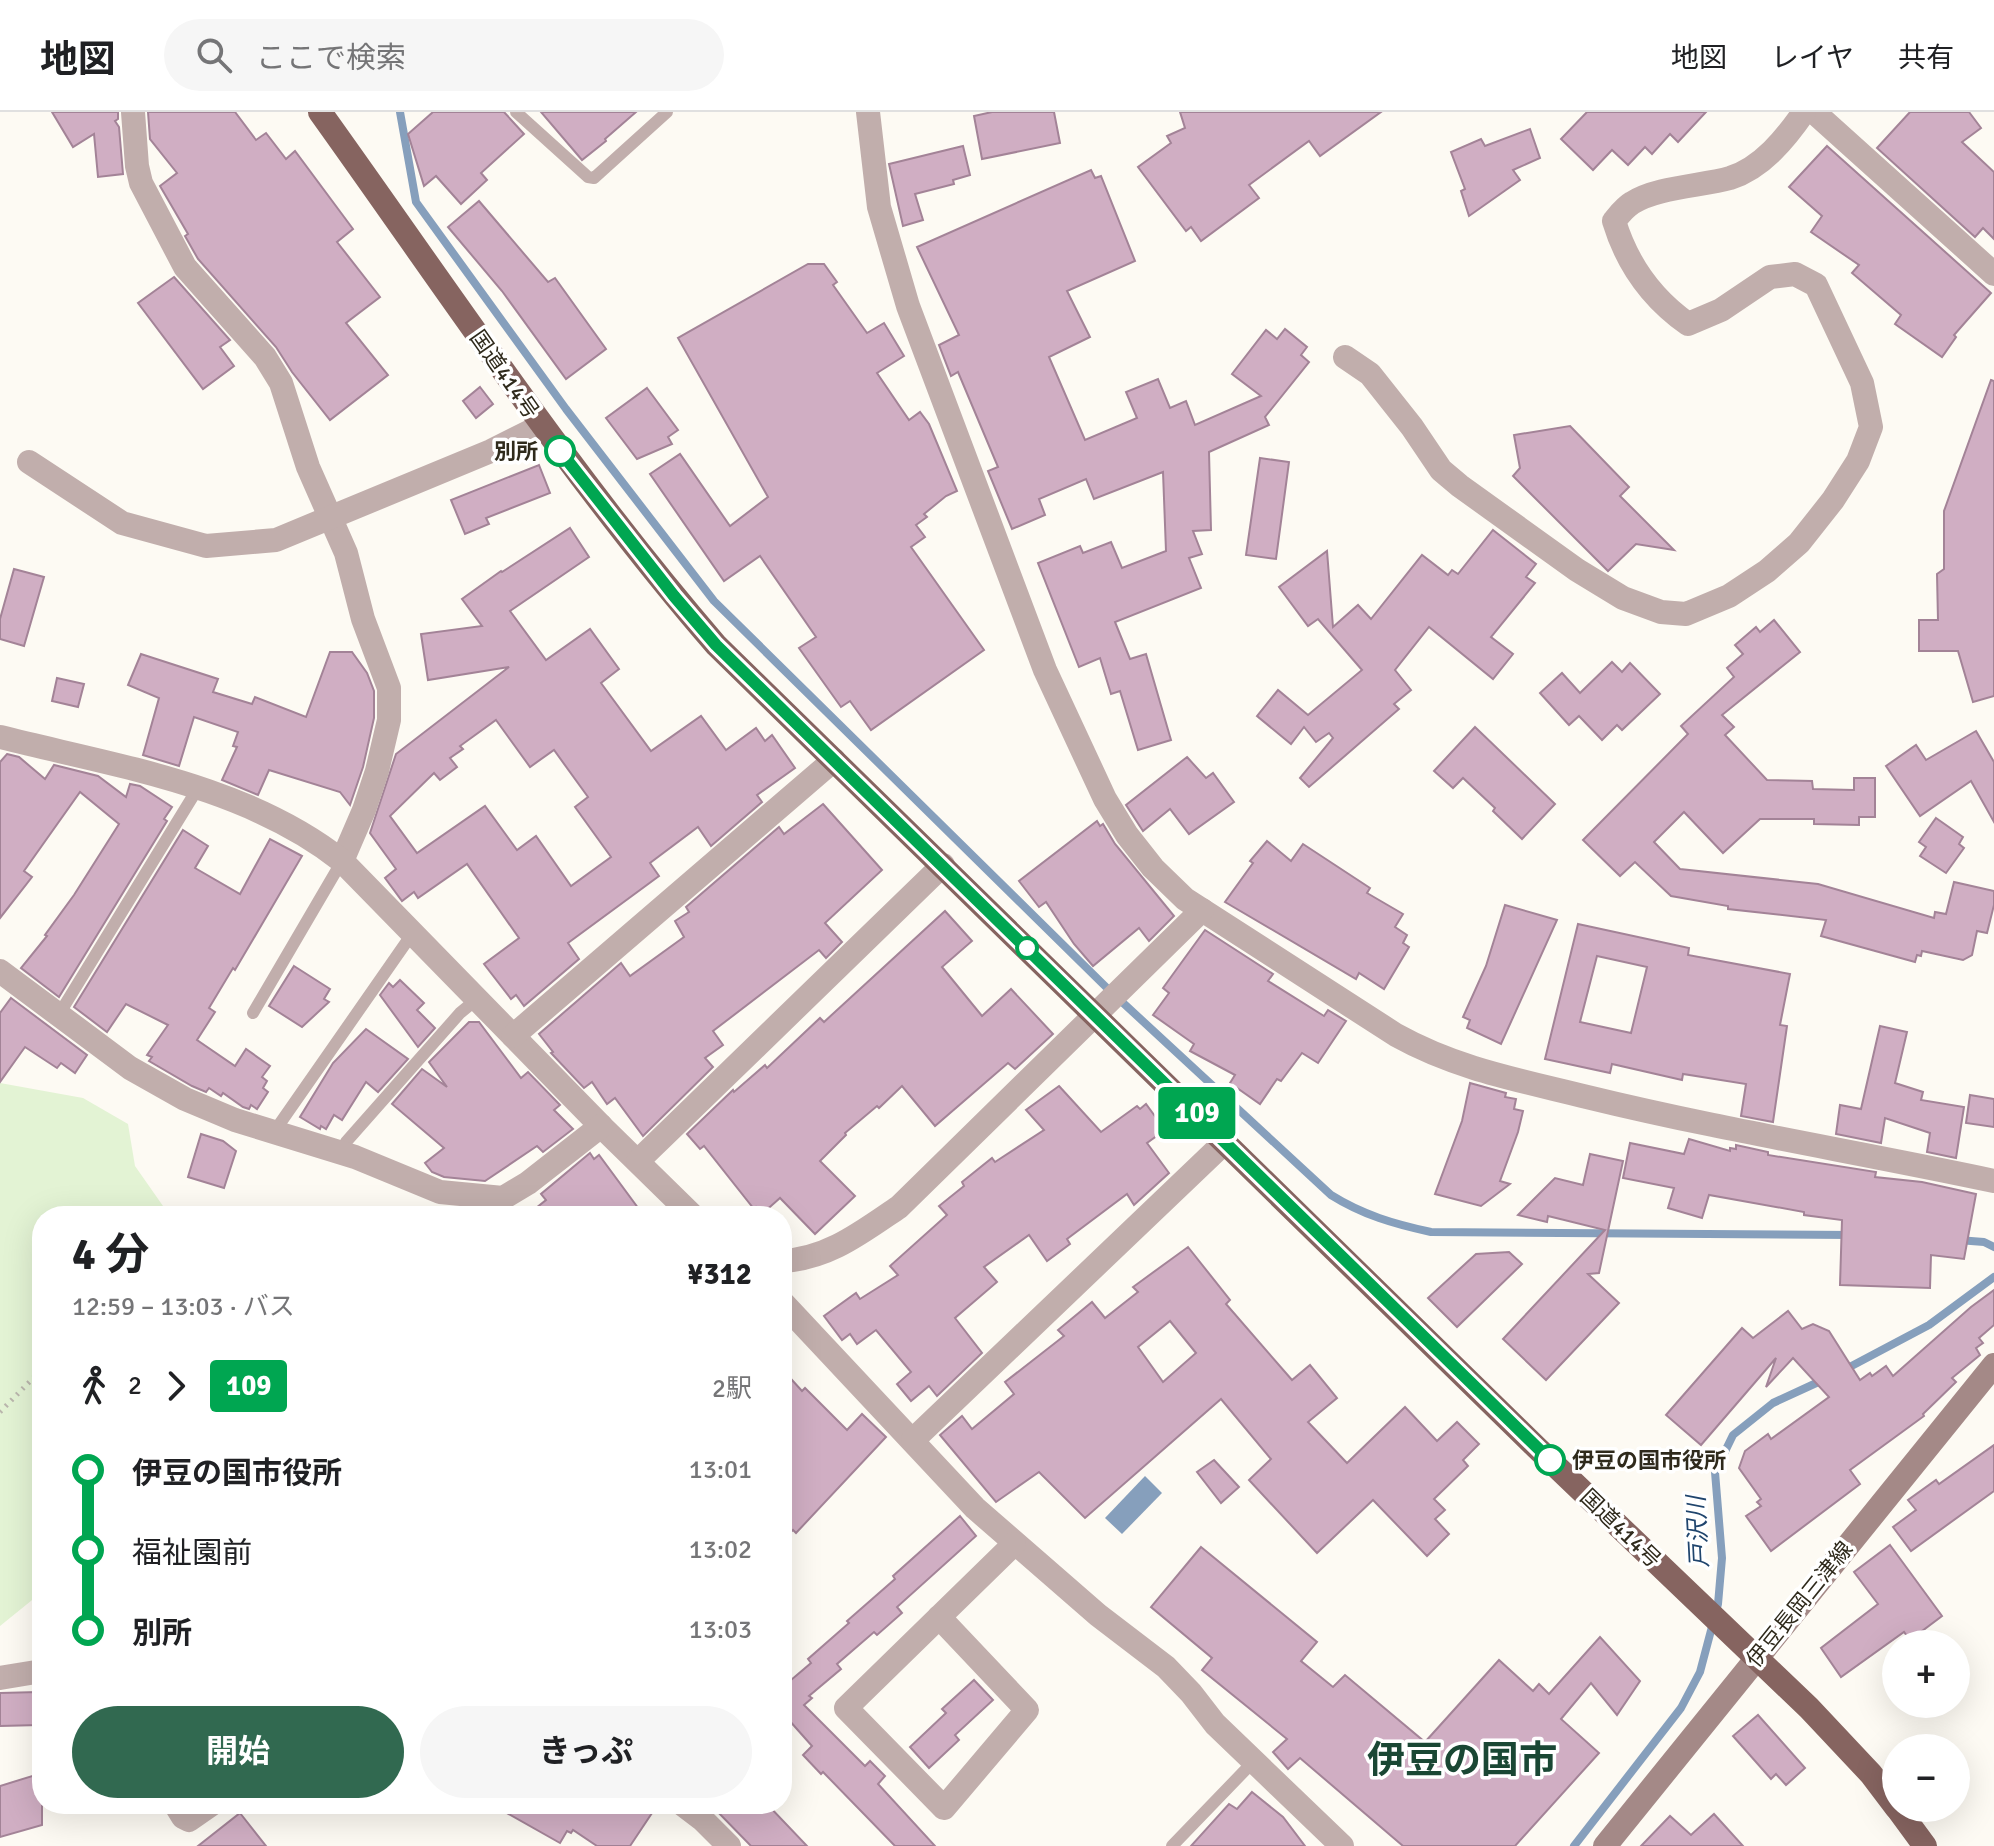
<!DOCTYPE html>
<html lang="ja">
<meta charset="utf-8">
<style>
:root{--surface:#fff;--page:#f6f6f6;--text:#202124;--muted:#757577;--line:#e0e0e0;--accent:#316950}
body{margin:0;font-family:Signika,"Noto Sans JP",sans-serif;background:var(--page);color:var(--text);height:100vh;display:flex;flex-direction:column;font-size:30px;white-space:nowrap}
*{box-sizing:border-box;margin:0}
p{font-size:26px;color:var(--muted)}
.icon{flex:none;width:44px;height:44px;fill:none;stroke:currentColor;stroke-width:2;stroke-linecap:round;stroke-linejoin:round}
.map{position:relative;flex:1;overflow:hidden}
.panel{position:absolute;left:32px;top:1094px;width:760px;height:608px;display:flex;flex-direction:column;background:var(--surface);border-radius:32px;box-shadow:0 8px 32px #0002}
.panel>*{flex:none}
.badge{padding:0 16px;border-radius:6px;font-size:28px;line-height:52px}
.controls{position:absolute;left:1882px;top:1518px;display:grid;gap:16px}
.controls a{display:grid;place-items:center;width:88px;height:88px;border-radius:50%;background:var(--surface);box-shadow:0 8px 32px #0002;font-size:40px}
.map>.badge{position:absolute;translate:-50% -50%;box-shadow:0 0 0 4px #fff}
.legs{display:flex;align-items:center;gap:12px;height:88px;padding:0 40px;font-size:26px}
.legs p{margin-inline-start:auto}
.overview{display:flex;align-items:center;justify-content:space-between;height:136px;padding:0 40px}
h1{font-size:44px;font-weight:700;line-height:60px}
.primary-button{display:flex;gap:16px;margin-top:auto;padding:16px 40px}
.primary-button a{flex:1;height:92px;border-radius:48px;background:var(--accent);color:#fff;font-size:32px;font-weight:700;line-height:92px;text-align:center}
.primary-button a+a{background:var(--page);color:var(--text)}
ul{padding:0 40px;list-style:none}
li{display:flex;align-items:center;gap:28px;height:80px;font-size:30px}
li i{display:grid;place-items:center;width:12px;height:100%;margin:0 10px;background:currentColor}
li i::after{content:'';width:20px;height:20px;margin:-10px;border:6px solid;border-radius:50%;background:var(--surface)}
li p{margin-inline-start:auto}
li:first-child i{background:linear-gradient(#0000 50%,currentColor 0)}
li:last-child i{background:linear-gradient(currentColor 50%,#0000 0)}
header{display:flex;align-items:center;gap:48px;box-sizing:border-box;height:112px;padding:0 40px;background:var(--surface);border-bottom:2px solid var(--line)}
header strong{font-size:38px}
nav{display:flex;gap:44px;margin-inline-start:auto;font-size:28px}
.search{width:560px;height:72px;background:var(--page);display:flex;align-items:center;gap:20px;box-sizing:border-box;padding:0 28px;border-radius:44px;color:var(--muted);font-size:30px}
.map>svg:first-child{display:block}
.green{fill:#e3f3d4}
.water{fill:#869fbc}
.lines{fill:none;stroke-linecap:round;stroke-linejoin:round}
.stream{stroke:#869fbc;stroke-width:8}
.building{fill:#d0aec3;stroke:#a38397;stroke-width:2;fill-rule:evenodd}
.path{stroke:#bab6ad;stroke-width:5;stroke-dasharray:2 6;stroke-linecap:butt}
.service{stroke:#c1aeac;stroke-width:12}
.minor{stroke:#c1aeac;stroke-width:24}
.tertiary{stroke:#c1aeac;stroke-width:24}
.secondary{stroke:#a48987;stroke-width:24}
.trunk{stroke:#866460;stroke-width:24}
.line-1-casing{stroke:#fff;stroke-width:18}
.line-1{stroke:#00a651;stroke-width:12}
.stop-1-dot{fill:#fff;stroke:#00a651;stroke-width:4}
.labels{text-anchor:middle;stroke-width:7;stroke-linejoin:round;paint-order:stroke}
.street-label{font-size:22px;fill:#2f2a1c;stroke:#fff}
.stop-label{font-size:22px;font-weight:bold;fill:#2f2a1c;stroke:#fff;text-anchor:end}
.water-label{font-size:24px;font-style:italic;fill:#20456d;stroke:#fff}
.town-label{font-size:38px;font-weight:bold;fill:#1a4734;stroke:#fff}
</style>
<header>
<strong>地図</strong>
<div class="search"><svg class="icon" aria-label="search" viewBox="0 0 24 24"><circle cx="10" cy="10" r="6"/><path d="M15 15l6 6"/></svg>ここで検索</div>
<nav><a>地図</a><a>レイヤ</a><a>共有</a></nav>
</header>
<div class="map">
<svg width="1994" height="1734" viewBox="0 0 1994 1734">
<rect width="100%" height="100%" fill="#fdfaf3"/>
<!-- green -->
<path class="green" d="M0 971 83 986 128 1012 135 1054 170 1104H42V1480L0 1514Z"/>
<!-- water -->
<path class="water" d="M1145 1364 1162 1381 1122 1422 1105 1406Z"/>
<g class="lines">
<!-- stream -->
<g class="stream">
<path d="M400 0 416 90 566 297 714 489 1108 877 1331 1083C1363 1103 1394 1112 1431 1120L1852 1123"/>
<path d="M1958 1128 1984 1130 1994 1135"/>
<path d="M1844 1258 1929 1213 1994 1165"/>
<path d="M1574 1734 1681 1596 1700 1560 1718 1492 1722 1446 1715 1360 1733 1323 1773 1291 1825 1267"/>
</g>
</g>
<!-- building -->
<g class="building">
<path d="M52 0H118V7L115 9 119 15 123 62 98 65 94 22 73 35Z"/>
<path d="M148 0H235L256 28 266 21 286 47 295 39 353 117 337 130 380 185 346 211 388 263 330 308 292 260 276 235 198 147 185 124 188 122 160 74 177 61 150 27Z"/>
<path d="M433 0H504L524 22 481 61 487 68 461 92 436 64 424 74 408 22Z"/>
<path d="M541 0H636L605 27 606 29 582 48Z"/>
<path d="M992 0H1054L1060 31 982 47 974 4Z"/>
<path d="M1180 0H1381L1320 44 1309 29 1249 73 1259 86 1201 129 1191 115 1186 119 1138 55 1171 31 1167 24 1185 16Z"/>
<path d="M1587 0H1706L1678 30 1670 22 1652 42 1645 35 1628 53 1612 38 1593 58 1561 27Z"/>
<path d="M1910 0H1969L1981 16 1962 30 1994 60V127L1983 116 1975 125 1877 36Z"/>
<path d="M1530 17 1540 46 1513 58 1520 68 1469 104 1461 79 1465 77 1451 40 1481 27 1485 34Z"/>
<path d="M963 34 970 63 953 68 954 72 915 82 923 108 903 114 889 52Z"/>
<path d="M1827 34 1991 181 1954 223 1956 225 1942 245 1895 212 1901 203 1852 161 1859 153 1811 120 1822 104 1789 75Z"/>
<path d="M1091 58 1095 66 1101 64 1135 149 1067 179 1090 225 1049 245 1085 328 1137 306 1126 280 1158 267 1170 296 1186 289 1195 313 1261 284 1232 262 1266 218 1277 227 1285 217 1307 235 1301 243 1309 250 1265 305 1269 313 1209 340 1211 418 1193 419 1202 442 1189 446 1201 476 1115 510 1130 547 1146 542 1171 628 1138 638 1120 579 1111 582 1100 546 1079 555 1038 451 1080 434 1083 441 1111 430 1122 456 1166 439 1163 360 1094 387 1086 367 1039 387 1045 403 1012 417 988 359 998 355 958 260 951 264 939 233 959 223 917 135Z"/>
<path d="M479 89 548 170 555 166 606 237 566 267 502 179 448 115Z"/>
<path d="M808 152H824L837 170 833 173 867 221 884 211 904 244 877 261 909 308 920 300 929 312 957 379 946 384 924 402 927 405 916 413 925 425 911 435 984 538 871 618 850 589 841 595 799 536 816 525 760 444 724 469 650 362 680 342 730 414 768 385 678 226Z"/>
<path d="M174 165 230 228 220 235 234 254 203 277 138 191Z"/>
<path d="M1991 268 1994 269V584L1973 590 1958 539H1919V508H1938L1937 462 1944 457V399Z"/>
<path d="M480 275 493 292 476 306 463 289Z"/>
<path d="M647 276 678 318 668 325 672 332 637 347 606 306Z"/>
<path d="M1570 314 1629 375 1620 384 1674 438 1636 432 1608 459 1513 364 1520 356 1514 323Z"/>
<path d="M1260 346 1289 350 1276 447 1246 443Z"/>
<path d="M539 353 550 381 486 406 489 412 465 422 451 388Z"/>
<path d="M570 416 589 445 510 499 546 548 590 517 619 557 601 571 651 639 701 604 726 638 756 616 765 629 772 623 795 656 757 683 762 690 711 734 698 715 650 751 659 764 568 831 579 847 524 894 516 883 511 887 484 852 519 826 467 752 418 786 414 780 402 789 385 766 396 757 370 721 396 642 509 555 428 568 421 522 482 514 462 487 501 459 502 460ZM496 608 530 655 554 638 588 685 575 695 611 745 571 774 536 724 517 738 485 694 417 741 390 704 434 661 440 668 457 655 450 646 463 637 460 634Z"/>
<path d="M1493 418 1536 452 1526 465 1535 471 1491 525 1513 542 1493 567 1429 515 1395 558 1411 578 1394 592 1399 597 1309 675 1300 666 1333 626 1329 621 1316 630 1304 615 1291 632 1257 604 1278 578 1308 603 1362 558 1318 507 1308 514 1279 475 1327 439 1333 515 1358 493 1371 507 1422 443 1448 463 1452 458 1458 462Z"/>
<path d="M14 457 44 465 24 534 0 527V507Z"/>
<path d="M1774 508 1800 540 1722 603 1734 615 1725 623 1767 668 1812 669 1813 677 1854 678V666H1875V705H1859V713L1814 712V707H1760L1723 741 1684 700 1654 730 1680 757 1818 772 1934 806 1935 800 1946 802 1954 770 1994 779V793L1987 821 1977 819 1972 843 1963 848 1922 839 1921 844 1917 843 1915 850 1821 824 1826 808 1728 797V794L1671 784 1635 750 1620 764 1583 728 1688 622 1681 614 1734 565 1727 556 1743 542 1735 533 1756 515 1760 520Z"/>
<path d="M330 540H352L367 561 374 579V606L363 655 350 693 340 680 269 658 258 683 222 668 237 635 233 634 238 620 194 605 179 654 143 643 159 586 128 573 141 542 218 567 213 580 252 592 255 585 306 605Z"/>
<path d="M1612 550 1622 560 1630 551 1660 582 1622 618 1617 613 1602 628 1579 604 1569 613 1540 581 1562 561 1580 581Z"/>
<path d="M57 566 84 572 78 595 52 589Z"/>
<path d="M1475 615 1555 692 1522 727 1493 699 1495 696 1463 666 1453 676 1434 659Z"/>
<path d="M1976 619 1994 650V710L1971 669 1920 704 1886 654 1916 633 1926 648Z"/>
<path d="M7 642 19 645 45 667 54 653 98 664 126 685 130 672 140 674 172 695 164 707 167 709 59 885 21 856 47 824 45 823 74 783 119 712 80 680 24 759 32 765 0 806V650Z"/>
<path d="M1187 645 1206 666 1213 661 1234 690 1189 722 1170 697 1143 719 1126 693Z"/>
<path d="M823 692 882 758 825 811 842 830 826 846 819 838 713 919 723 933 705 946 713 955 643 1024 615 986 607 992 592 970 584 976 551 941 553 940 539 922 621 851 630 864 684 825 675 809 689 800 686 795 779 715 784 722Z"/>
<path d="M1936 706 1963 725 1959 732 1964 736 1946 761 1920 744 1926 735 1919 730Z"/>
<path d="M1097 709 1100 714 1103 712 1115 732 1174 804 1149 829 1139 816 1093 854 1074 832 1046 790 1039 795 1019 769Z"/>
<path d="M183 718 208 734 195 756 240 782 270 727 302 744 235 858 233 856 209 896 215 900 197 928 235 954 246 937 270 954 262 965 267 969 263 976 268 980 257 997 251 993 249 997 243 995 223 981 221 984 209 976 206 980 192 974 149 949 152 945 147 943 168 913 126 892 107 920 74 895Z"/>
<path d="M1267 729 1291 749 1303 732 1370 776 1367 781 1403 802 1395 815 1407 823 1403 831 1409 835 1384 877 1359 861 1356 867 1225 790 1253 751 1250 749Z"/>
<path d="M1505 793 1557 808 1501 932 1467 916 1470 908 1463 905 1486 854Z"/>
<path d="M945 799 972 829 942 855 982 904 1011 877 1053 922 1015 957 1008 951 935 1014 902 974 879 996 877 994 845 1021 846 1023 820 1049 855 1084 815 1122 780 1086 762 1102 756 1095 754 1097 704 1034 700 1037 687 1022 733 978 734 980 765 953 767 956 820 906 824 910Z"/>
<path d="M1578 812 1689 836 1688 843 1790 862 1780 913 1787 914 1773 1010 1741 1004 1746 972 1683 962 1682 968 1612 952 1610 961 1545 947ZM1597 844 1647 855 1631 921 1580 910Z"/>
<path d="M1205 818 1273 862 1268 869 1324 904 1328 898 1346 909 1318 951 1302 941 1281 969 1277 967 1260 992 1230 971 1235 963 1190 939 1194 932 1153 903 1169 881 1163 876Z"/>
<path d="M294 854 330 877 324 887 329 890 302 915 269 894Z"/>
<path d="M400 868 424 891 417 898 435 916 418 935 380 883 389 871 393 875Z"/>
<path d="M11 886 87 943 75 961 61 951 57 956 25 935 0 970V901Z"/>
<path d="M469 910H479L521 966 528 960 560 993 554 998 573 1017 543 1040 537 1034 485 1069 444 1065 432 1060 425 1051 444 1036 392 992 422 957 447 975 429 950Z"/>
<path d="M1880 914 1907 920 1895 971 1923 980 1921 988 1964 995 1956 1046 1927 1040 1930 1021 1885 1006 1881 1031 1836 1022 1840 993 1861 997Z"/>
<path d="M366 917 408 947 378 980 366 970 342 1008 334 1003 326 1017 321 1014 320 1017 300 1005 333 951Z"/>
<path d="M1470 971 1506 981 1505 985 1516 987 1514 997 1523 999 1518 1020 1500 1069 1510 1072 1481 1094 1435 1082 1462 1009Z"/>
<path d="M1059 974 1101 1020 1137 994 1140 997 1146 992 1165 1018 1147 1031 1169 1061 1134 1093 1127 1082 1067 1127 1070 1132 1047 1149 1029 1123 984 1155 997 1170 955 1206 982 1241 937 1284 929 1274 911 1289 897 1272 911 1260 876 1218 857 1232 850 1222 842 1228 824 1204 856 1181 860 1187 898 1163 890 1154 947 1103 939 1094 964 1074 962 1070 992 1046 995 1050 1044 1018 1026 998Z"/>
<path d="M1970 983 1994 987V1015L1966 1011Z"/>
<path d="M201 1022 223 1029 236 1039 224 1076 188 1065Z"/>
<path d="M1689 1027 1730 1039V1036L1736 1037V1033L1768 1040V1043L1876 1060 1875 1065 1922 1070 1976 1082 1964 1147 1931 1143 1930 1176 1840 1173 1842 1108 1804 1103V1100L1709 1083 1702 1106 1668 1096 1674 1076 1623 1066 1630 1031 1684 1042Z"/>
<path d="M590 1041 594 1047 599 1043 644 1104H526L546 1088 541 1082Z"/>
<path d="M1590 1042 1623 1049 1599 1161 1588 1162 1619 1191 1546 1268 1503 1227 1605 1118 1548 1104 1547 1110 1518 1103 1555 1066 1583 1073Z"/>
<path d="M1188 1135 1230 1188 1226 1192 1292 1268 1310 1253 1337 1286 1308 1310 1347 1351 1405 1295 1437 1329 1457 1310 1479 1332 1463 1348 1468 1354 1434 1387 1445 1398 1435 1407 1449 1422 1427 1444 1373 1388 1317 1441 1249 1368 1271 1347 1221 1287 1085 1406 1039 1360 996 1390 940 1323 962 1304 972 1317 1014 1282 1005 1270 1064 1224 1058 1218 1092 1190 1105 1206 1138 1180 1133 1175ZM1170 1209 1196 1241 1163 1270 1138 1235Z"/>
<path d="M1509 1140 1522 1152 1457 1215 1428 1186 1476 1142Z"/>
<path d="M1994 1178V1213L1979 1226 1983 1231 1976 1236 1980 1243 1952 1266 1956 1270 1923 1302 1924 1304 1850 1358 1860 1372 1771 1439 1746 1404 1761 1394 1757 1390 1761 1387 1739 1356 1745 1339 1768 1322 1771 1327 1829 1285 1793 1246 1766 1275 1776 1246 1701 1333 1666 1303 1742 1216 1753 1226 1788 1199 1802 1217 1813 1212 1829 1219 1860 1268 1870 1261 1872 1264 1886 1254 1893 1264 1971 1195Z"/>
<path d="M782 1257 802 1279 805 1276 847 1318 862 1302 886 1325 796 1421 793 1418 782 1428Z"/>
<path d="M1994 1333V1379L1911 1439 1893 1415 1916 1398 1908 1388 1936 1368 1939 1372Z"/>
<path d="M1214 1348 1239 1375 1221 1391 1197 1360Z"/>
<path d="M960 1404 976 1424 897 1495 902 1501 877 1523 874 1520 837 1552 841 1557 809 1584 812 1586 804 1593 865 1654 870 1649 885 1664 878 1672 935 1734H895L823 1660 821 1662 803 1643 812 1634 788 1607 782 1612V1572L784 1574 811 1551 808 1547 849 1511 847 1509 895 1467 893 1464Z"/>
<path d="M1890 1433 1942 1504 1910 1528 1904 1520 1841 1565 1821 1536 1878 1492 1854 1460Z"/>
<path d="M1201 1435 1317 1530 1301 1549 1333 1575 1345 1563 1425 1630 1499 1548 1533 1579 1539 1572 1549 1582 1600 1525 1640 1569 1617 1603 1591 1571 1561 1607 1599 1641 1515 1734H1403L1300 1646 1288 1657 1273 1640 1287 1627 1202 1558 1212 1546 1151 1495Z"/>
<path d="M974 1568 993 1588 955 1623 959 1628 929 1656 910 1635 946 1601 942 1597Z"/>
<path d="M38 1580 39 1613 0 1614V1581Z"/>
<path d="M1758 1603 1805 1656 1786 1673 1776 1662 1771 1667 1733 1624Z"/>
<path d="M42 1661V1713L0 1725V1674Z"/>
<path d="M1252 1680 1283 1705 1305 1734H1191L1229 1692 1237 1697Z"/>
<path d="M491 1692H658L630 1734H597L573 1718 571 1721 567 1719 560 1731Z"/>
<path d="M710 1692H767L807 1734H751Z"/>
<path d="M240 1701 266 1734H198Z"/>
<path d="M1714 1702 1743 1734H1641L1670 1704 1691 1723Z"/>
</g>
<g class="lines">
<!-- path -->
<path class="path" d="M0 1300 42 1257"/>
<!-- service -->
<g class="service">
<path d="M516 0 588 65 594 66 667 0"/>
<path d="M253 901 342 749"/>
<path d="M58 904 198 676"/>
<path d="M274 1020 412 822"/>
<path d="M340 1041 346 1030 460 901 477 887"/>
<path d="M1172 1734 1253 1650"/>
</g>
<!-- minor -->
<g class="minor">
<path d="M133 0 137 54 141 71 185 155 265 245 281 271 308 355 346 441 363 507 389 576V608L377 659 364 698 342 749"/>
<path d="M868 0 879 95 908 194 1045 558 1105 687 1127 723 1153 756 1185 787 1396 923C1457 957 1519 968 1587 985 1722 1018 1858 1040 1994 1069"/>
<path d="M1814 0 1994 162"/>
<path d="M1345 245 1370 262 1412 315 1441 358 1460 374 1577 458 1623 486 1661 500 1686 502 1729 484 1767 459 1799 431 1833 388 1858 349 1871 315 1862 271 1816 173 1795 162 1770 165 1721 198 1688 212C1651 186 1627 152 1614 109 1619 103 1625 95 1632 91 1657 75 1702 74 1730 66 1762 56 1786 26 1804 0"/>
<path d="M0 625C115 654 246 673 342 749L601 1014 693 1104"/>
<path d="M0 859 130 956 185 987 235 1008 355 1045 440 1080 503 1086 528 1071 601 1014"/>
<path d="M513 924 834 648"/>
<path d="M638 1049 943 753"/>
<path d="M782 1149C828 1147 862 1120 899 1095L1202 798"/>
<path d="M782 1190 975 1396 1098 1503 1166 1555 1191 1581 1215 1612 1342 1734"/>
<path d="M913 1328 1226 1029"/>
<path d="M939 1505 1027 1598 944 1696 846 1596 1014 1432"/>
<path d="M0 1566 42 1559"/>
<path d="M175 1692 183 1705 189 1708 212 1692"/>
<path d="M682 1692 703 1708 729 1734"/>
</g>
<!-- tertiary -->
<path class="tertiary" d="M29 350 122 411 206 434 276 428 491 339 541 314"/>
<!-- secondary -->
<path class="secondary" d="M1605 1734 1994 1253"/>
<!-- trunk -->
<g class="trunk">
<path d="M320 0C449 180 571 365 716 533L1537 1336 1809 1596 1871 1662 1896 1695"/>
<path d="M1897 1696 1925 1734"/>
</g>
</g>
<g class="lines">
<!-- line-1 casing -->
<g class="line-1-casing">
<path id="line-1" d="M560 339 674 484 716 533 1550 1348"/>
</g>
<!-- line-1 -->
<use href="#line-1" class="line-1"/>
</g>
<!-- markers -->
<g class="stop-1-dot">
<circle cx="560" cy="339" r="14"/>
<circle cx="1027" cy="836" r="10"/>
<circle cx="1550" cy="1348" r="14"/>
</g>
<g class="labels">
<!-- street labels -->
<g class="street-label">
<text transform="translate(505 262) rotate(55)" y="8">国道414号</text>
<text transform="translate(1621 1416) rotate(44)" y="8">国道414号</text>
<text transform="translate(1799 1492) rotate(-51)" y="8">伊豆長岡三津線</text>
</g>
<!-- stop labels -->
<g class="stop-label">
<text x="538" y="347">別所</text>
<text x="1572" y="1356" text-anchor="start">伊豆の国市役所</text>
</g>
<!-- water labels -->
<g class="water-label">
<text transform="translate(1698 1420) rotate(-93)" y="8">戸沢川</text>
</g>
<!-- town labels -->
<g class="town-label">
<text x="1462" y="1661">伊豆の国市</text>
</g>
</g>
</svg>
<div class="controls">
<a>+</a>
<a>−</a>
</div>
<b class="badge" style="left:1197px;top:1001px;background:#00a651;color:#fff">109</b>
<section class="panel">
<div class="overview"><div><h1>4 分</h1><p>12:59 – 13:03 · バス</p></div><b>¥312</b></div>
<div class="legs"><svg class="icon" aria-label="walk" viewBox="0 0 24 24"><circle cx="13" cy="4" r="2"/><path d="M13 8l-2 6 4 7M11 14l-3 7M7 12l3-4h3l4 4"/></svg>2<svg class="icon" aria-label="forward" viewBox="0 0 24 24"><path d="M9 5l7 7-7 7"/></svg><b class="badge" style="background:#00a651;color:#fff">109</b><p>2駅</p></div>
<ul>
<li><i style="color:#00a651"></i><b>伊豆の国市役所</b><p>13:01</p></li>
<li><i style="color:#00a651"></i><span>福祉園前</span><p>13:02</p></li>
<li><i style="color:#00a651"></i><b>別所</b><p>13:03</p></li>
</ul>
<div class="primary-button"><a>開始</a><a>きっぷ</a></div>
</section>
</div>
